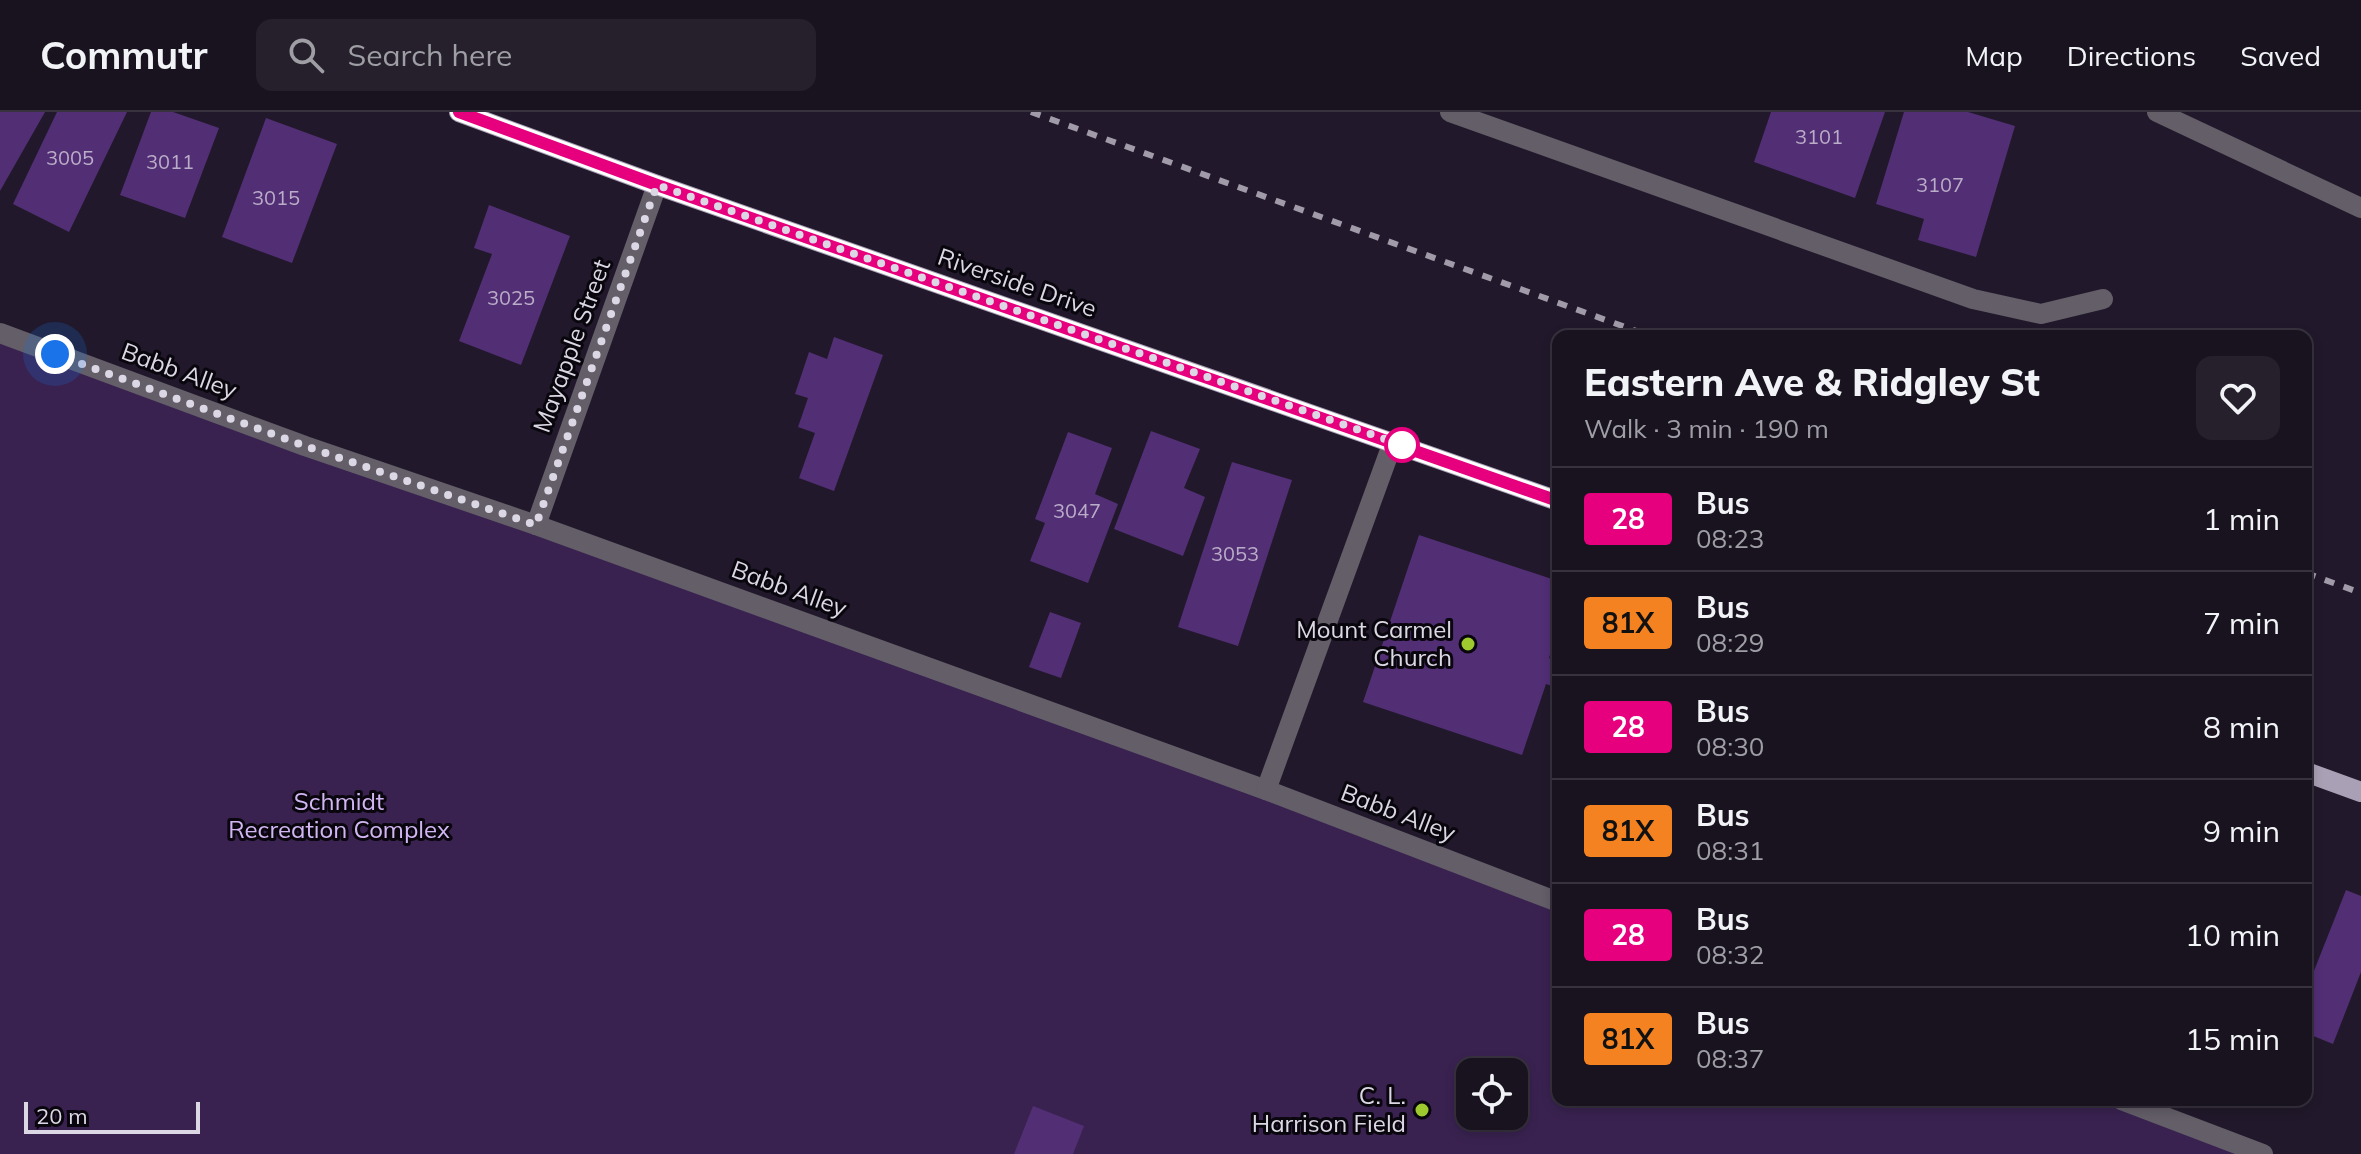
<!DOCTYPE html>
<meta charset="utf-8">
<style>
:root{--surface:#191320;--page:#26202d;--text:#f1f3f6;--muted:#9f9ea5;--line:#37323e}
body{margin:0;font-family:Mulish,sans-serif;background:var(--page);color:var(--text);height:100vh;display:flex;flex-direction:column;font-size:30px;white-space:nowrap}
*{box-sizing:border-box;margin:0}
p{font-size:26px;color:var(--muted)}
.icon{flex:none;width:44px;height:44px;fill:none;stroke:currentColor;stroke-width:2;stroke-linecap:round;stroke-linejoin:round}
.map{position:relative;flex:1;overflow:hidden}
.sheet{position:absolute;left:1552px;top:218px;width:760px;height:776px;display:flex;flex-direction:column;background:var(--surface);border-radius:16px;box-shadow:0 4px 12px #0003,0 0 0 2px var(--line)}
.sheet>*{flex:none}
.badge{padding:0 16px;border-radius:6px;font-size:28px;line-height:52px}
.fabs{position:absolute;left:1456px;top:946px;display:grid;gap:16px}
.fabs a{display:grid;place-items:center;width:72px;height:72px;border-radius:16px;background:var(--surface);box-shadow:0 4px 12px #0003,0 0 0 2px var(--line);font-size:40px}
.scale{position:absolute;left:24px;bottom:20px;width:176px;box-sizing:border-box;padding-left:8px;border:4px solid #dcd7e4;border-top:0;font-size:22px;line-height:28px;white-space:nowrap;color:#dcd7e4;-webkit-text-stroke:6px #09060d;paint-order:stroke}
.you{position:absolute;width:40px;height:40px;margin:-20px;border:6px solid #fff;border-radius:50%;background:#1a73e8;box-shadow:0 0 0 12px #1a73e833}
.map>.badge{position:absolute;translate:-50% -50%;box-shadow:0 0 0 4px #fff}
.round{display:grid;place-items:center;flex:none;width:84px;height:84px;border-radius:16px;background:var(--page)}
.overview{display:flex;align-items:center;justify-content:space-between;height:136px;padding:0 32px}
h1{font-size:38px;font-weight:800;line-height:60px}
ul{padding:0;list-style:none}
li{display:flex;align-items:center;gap:24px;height:104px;padding:0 32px;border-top:2px solid var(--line)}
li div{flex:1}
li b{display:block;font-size:30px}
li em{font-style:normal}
li .badge{min-width:88px;font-weight:700;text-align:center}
header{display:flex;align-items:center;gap:48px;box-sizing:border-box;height:112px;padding:0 40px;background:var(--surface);border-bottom:2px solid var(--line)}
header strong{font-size:38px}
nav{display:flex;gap:44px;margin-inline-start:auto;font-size:28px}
.search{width:560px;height:72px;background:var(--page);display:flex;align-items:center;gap:20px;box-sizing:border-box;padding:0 28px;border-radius:16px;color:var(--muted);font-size:30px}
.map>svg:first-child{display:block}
.green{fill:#392250;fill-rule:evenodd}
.building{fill:#522e75}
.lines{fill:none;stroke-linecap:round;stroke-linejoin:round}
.lane{stroke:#635e68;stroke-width:20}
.street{stroke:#635e68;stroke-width:20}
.primary{stroke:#a9a0b5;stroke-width:20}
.rail{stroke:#a09aa9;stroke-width:6;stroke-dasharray:10 10;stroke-linecap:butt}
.line-casing{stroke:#fff;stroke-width:18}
.line{stroke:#e6007e;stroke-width:12}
.walk{stroke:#dcd7e4;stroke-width:8;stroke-dasharray:0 14.4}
.stop-dot{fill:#fff;stroke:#e6007e;stroke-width:4}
.poi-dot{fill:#9eca2f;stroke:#09060d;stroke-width:3}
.labels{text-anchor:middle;stroke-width:6;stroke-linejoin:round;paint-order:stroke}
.number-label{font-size:20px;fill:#baadc8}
.street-label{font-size:24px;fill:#dcd7e4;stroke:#09060d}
.poi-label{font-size:24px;fill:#dcd7e4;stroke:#09060d;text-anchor:end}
.park-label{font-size:24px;fill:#d2b6f4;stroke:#09060d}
</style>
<header>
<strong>Commutr</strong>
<div class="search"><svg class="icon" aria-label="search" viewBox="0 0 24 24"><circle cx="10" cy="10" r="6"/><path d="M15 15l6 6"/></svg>Search here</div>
<nav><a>Map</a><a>Directions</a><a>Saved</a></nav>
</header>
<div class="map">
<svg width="2361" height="1042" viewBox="0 0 2361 1042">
<rect width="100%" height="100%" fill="#21192b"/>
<!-- green -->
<path class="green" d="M0 221 1558 790V988H2121L2263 1042H0ZM1470 960H1514V1004H1470Z"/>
<!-- building -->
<g class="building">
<path d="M0 0H45L0 79Z"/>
<path d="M57 0H127L69 120 13 92Z"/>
<path d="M151 0H173L219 16 185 106 120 83Z"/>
<path d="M1771 0H1885L1855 86 1754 50Z"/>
<path d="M1904 0H1968L2015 14 1976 145 1918 128 1924 107 1876 92Z"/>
<path d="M266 6 337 32 292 151 222 125Z"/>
<path d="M489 93 570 124 521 253 459 229 492 142 474 136Z"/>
<path d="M834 225 883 243 834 379 799 366 815 321 798 315 808 286 795 282 809 240 827 247Z"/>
<path d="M1151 319 1200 337 1184 376 1205 385 1183 444 1114 417Z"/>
<path d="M1068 320 1112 336 1095 382 1118 392 1088 471 1030 449 1045 411 1035 407Z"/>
<path d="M1232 350 1292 368 1238 534 1178 515Z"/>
<path d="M1419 423 1558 469V518L1549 546 1558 549V576L1546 572 1522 643 1363 590Z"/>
<path d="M1050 500 1081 511 1061 566 1029 555Z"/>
<path d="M2346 778 2361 784V860L2333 932 2306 921V879Z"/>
<path d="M1033 994 1084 1014 1073 1042H1014Z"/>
</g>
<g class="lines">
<!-- lane -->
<g class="lane">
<path d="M1450 0 1973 187 2041 202 2103 187"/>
<path d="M0 221 305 334 536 413 1266 678 1558 790"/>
<path d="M2121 988 2263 1042"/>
</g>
<!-- street -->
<g class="street">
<path d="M2157 0 2361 96"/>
<path d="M536 413 657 73"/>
<path d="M1266 678 1393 330"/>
</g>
<!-- primary -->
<g class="primary">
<path d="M459 0 657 73 1558 389"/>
<path d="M2306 660 2361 680"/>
</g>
<!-- rail -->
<g class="rail">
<path d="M1031 0 1650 224"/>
<path d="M2306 461 2361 481"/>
</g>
</g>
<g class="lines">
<!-- line casing -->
<g class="line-casing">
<path id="line" d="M459 0 657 73 1558 389"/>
</g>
<!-- line -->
<use href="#line" class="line"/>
<!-- walk -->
<path class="walk" d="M55 242 305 334 536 413 657 73 1402 333"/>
</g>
<!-- markers -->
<circle class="stop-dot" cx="1402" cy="333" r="16"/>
<g class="poi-dot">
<circle cx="1468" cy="532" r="8"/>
<circle cx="1422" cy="998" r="8"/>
</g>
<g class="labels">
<!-- number labels -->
<g class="number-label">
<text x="1819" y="32">3101</text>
<text x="70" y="53">3005</text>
<text x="170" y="57">3011</text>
<text x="1940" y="80">3107</text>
<text x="276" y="93">3015</text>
<text x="511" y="193">3025</text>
<text x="1077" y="406">3047</text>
<text x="1235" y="449">3053</text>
</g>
<!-- street labels -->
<g class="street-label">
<text transform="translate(1017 171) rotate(19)" y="8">Riverside Drive</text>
<text transform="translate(572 234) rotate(-70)" y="8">Mayapple Street</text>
<text transform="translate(179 259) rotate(20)" y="8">Babb Alley</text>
<text transform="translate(789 477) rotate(20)" y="8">Babb Alley</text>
<text transform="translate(1398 701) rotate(21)" y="8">Babb Alley</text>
</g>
<!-- poi labels -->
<g class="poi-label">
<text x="1452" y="526">Mount Carmel<tspan x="1452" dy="28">Church</tspan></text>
<text x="1406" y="992">C. L.<tspan x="1406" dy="28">Harrison Field</tspan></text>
</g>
<!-- park labels -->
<g class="park-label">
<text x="339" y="698">Schmidt<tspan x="339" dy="28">Recreation Complex</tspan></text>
</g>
</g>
</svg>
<div class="fabs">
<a><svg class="icon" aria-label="locate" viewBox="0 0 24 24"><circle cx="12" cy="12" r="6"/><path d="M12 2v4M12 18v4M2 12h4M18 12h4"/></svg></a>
</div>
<div class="scale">20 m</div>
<div class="you" style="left:55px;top:242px"></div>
<section class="sheet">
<div class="overview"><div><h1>Eastern Ave &amp; Ridgley St</h1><p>Walk · 3 min · 190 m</p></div><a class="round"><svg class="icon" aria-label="heart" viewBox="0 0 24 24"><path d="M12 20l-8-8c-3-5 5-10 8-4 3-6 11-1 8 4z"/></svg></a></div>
<ul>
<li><span class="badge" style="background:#e6007e;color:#fff">28</span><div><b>Bus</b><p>08:23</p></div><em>1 min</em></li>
<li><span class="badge" style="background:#f58220;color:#111">81X</span><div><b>Bus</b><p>08:29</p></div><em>7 min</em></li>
<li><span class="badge" style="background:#e6007e;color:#fff">28</span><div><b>Bus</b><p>08:30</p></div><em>8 min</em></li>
<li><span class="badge" style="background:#f58220;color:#111">81X</span><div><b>Bus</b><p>08:31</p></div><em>9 min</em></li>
<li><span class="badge" style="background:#e6007e;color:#fff">28</span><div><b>Bus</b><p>08:32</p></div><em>10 min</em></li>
<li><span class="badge" style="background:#f58220;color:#111">81X</span><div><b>Bus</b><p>08:37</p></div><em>15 min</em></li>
</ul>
</section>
</div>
